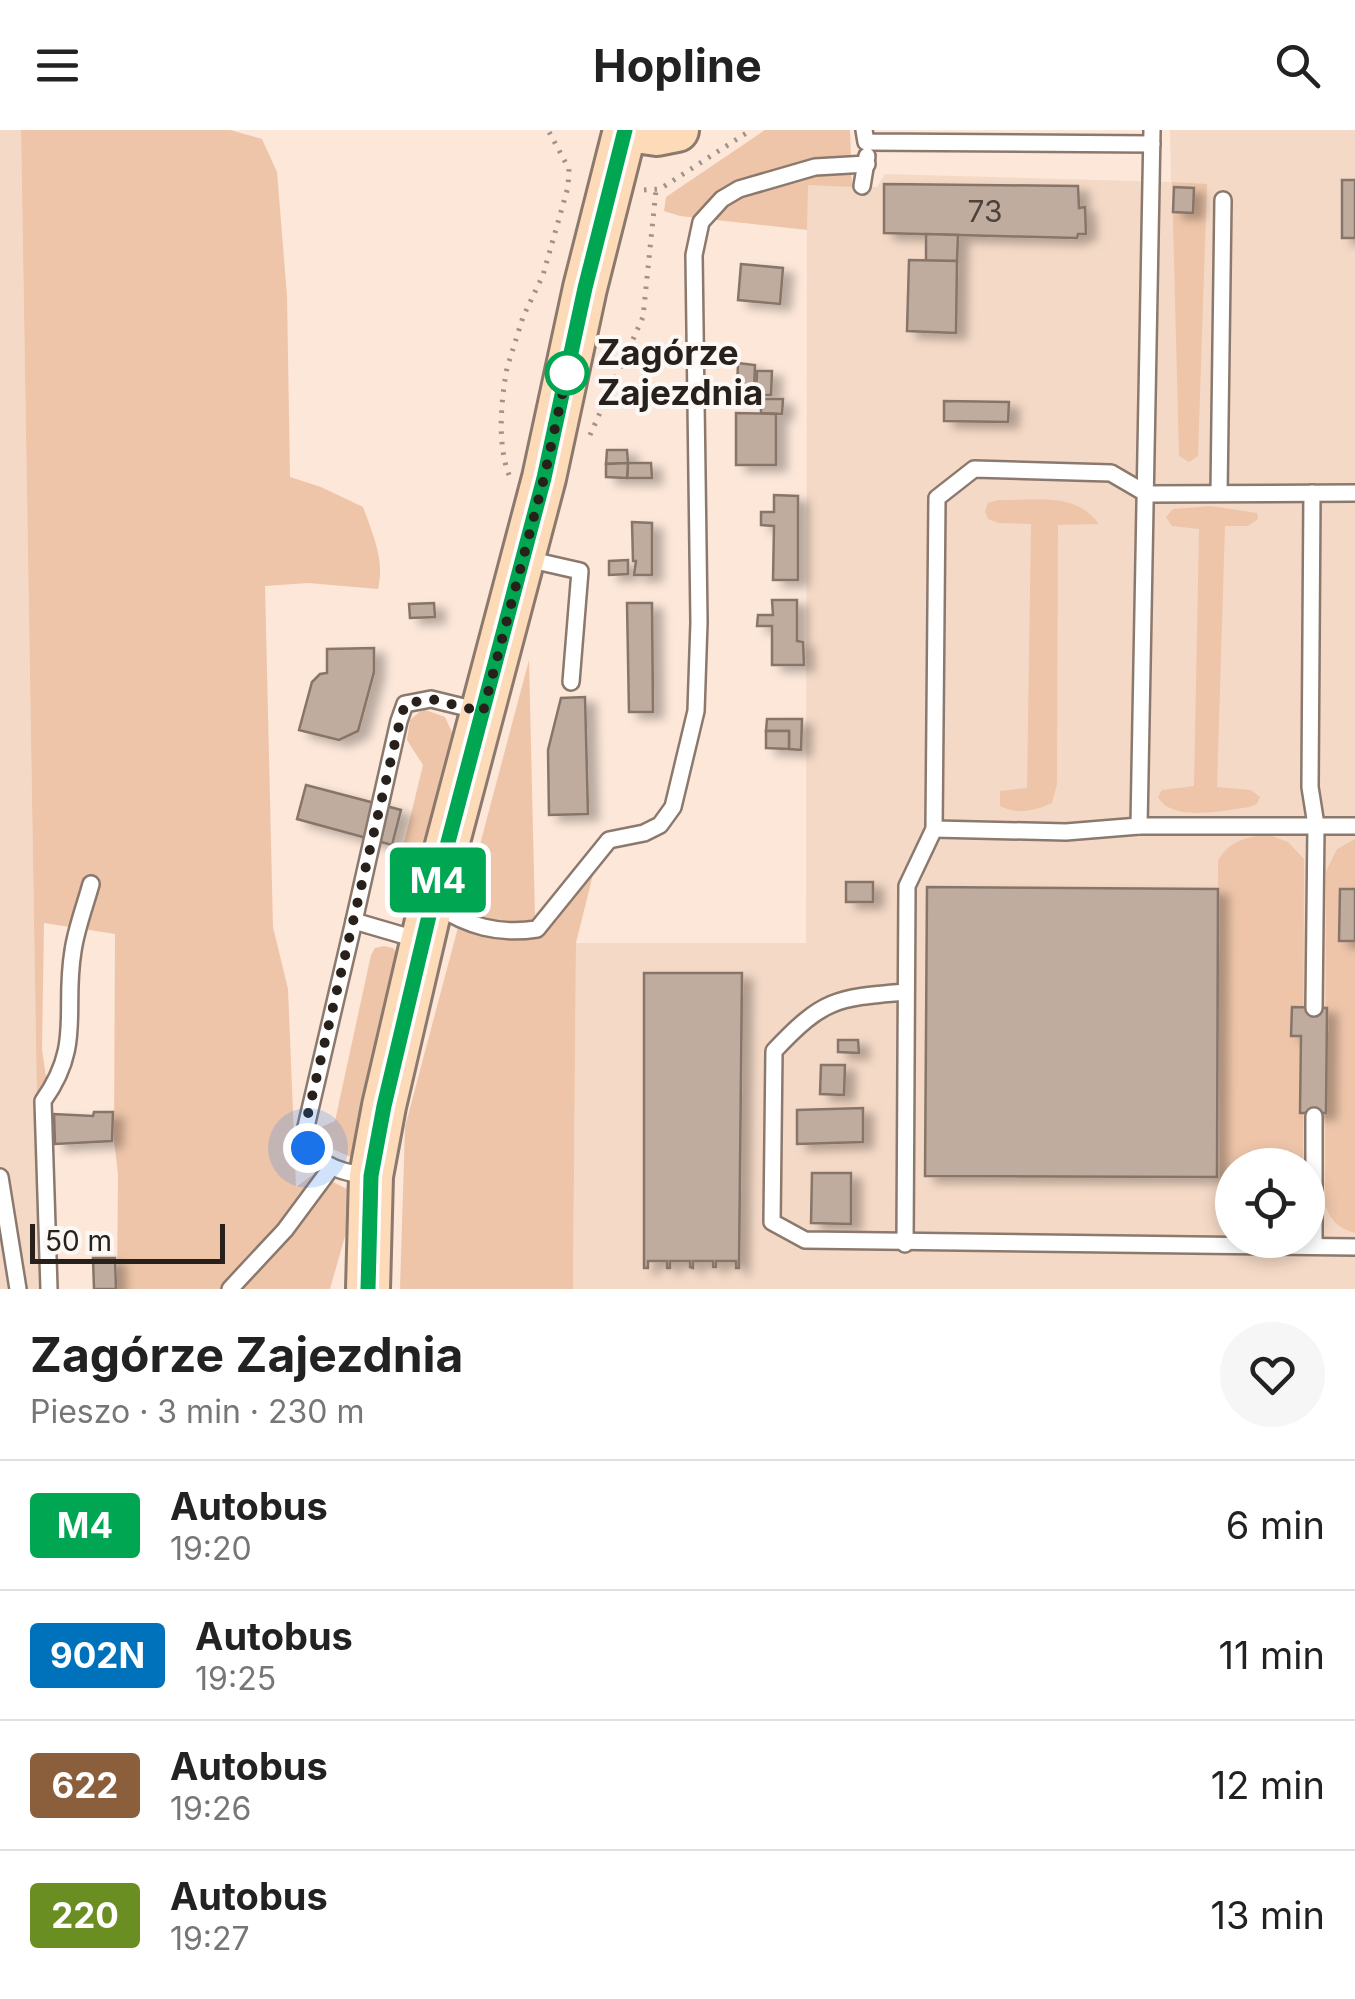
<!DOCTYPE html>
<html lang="pl">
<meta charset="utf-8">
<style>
:root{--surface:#fff;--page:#f6f6f6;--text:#222;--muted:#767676;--line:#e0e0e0}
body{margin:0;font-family:Inter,sans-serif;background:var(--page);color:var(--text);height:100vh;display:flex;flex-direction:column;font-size:38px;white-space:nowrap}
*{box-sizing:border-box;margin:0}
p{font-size:32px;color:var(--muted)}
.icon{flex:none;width:55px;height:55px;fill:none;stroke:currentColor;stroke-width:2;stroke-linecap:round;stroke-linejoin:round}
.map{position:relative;height:1159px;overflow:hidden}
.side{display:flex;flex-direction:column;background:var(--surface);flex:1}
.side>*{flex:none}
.badge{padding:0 20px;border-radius:8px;font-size:35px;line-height:65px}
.tools{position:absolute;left:1215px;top:1018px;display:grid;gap:20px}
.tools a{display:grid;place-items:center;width:110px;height:110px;border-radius:50%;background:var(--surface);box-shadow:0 5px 15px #0003;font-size:50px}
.scale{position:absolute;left:30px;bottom:25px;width:195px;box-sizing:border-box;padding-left:10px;border:5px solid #28201b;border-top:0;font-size:28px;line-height:35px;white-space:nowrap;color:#28201b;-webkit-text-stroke:8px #fcf8f5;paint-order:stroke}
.you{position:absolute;width:50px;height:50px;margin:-25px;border:8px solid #fff;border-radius:50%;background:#1a73e8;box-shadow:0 0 0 15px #1a73e833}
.map>.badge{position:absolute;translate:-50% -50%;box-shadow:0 0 0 5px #fff}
.round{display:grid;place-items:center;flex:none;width:105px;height:105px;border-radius:52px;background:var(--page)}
.overview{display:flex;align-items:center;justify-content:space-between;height:170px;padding:0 30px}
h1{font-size:48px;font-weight:700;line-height:75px}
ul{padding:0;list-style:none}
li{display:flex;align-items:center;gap:30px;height:130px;padding:0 30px;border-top:2px solid var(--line)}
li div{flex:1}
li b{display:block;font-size:38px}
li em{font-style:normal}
li .badge{min-width:110px;font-weight:700;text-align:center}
header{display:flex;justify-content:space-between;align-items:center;height:130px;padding:0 30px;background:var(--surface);font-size:45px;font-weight:700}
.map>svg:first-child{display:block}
.built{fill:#f4d9c6;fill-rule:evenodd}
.green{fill:#eec5a9}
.building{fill:#bfac9e;stroke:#877569;stroke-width:2.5;filter:url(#shadow)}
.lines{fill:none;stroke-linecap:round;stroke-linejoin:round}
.lane-casing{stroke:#8c796d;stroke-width:20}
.secondary-casing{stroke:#8c796d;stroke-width:48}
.path{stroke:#a19288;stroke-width:5;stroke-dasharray:2.5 8;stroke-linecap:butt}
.lane{stroke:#fff;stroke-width:15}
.secondary{stroke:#fddbb9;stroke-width:42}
.line-casing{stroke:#fff;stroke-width:22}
.line{stroke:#00a651;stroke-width:15}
.walk{stroke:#28201b;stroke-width:10;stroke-dasharray:0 18}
.stop-dot{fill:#fff;stroke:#00a651;stroke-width:5}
.labels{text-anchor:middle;stroke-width:8;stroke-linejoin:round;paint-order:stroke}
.number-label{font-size:30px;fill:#4e433c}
.stop-label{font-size:35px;font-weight:bold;fill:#28201b;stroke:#fcf8f5;text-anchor:start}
</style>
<header><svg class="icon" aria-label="menu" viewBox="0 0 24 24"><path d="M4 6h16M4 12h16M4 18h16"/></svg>Hopline<svg class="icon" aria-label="search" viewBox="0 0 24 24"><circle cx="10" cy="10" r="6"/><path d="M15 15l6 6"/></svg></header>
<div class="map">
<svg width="1355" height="1159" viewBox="0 0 1355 1159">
<defs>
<filter id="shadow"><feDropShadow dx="10" dy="6" stdDeviation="5" flood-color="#0004"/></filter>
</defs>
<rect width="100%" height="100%" fill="#fce7d9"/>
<!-- built -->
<g class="built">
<path d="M0 0H21L40 1159H0Z"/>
<path d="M1170 0H1355V1159H573L576 813H806L807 54 877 57 885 44 1171 52ZM1232 1035H1308V1110H1232Z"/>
</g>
<!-- green -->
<g class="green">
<path d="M21 0H230L262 9 277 42 287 166 290 347 321 357 363 377C373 405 385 430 378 459L308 453 265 456 273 797 288 859 296 1057 315 1043 357 1064 330 1159H117L118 1044 114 1011 115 804 44 793 42 919 51 982 55 1159H40Z"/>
<path d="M765 0H850L852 57 808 55 807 100 680 86 664 81 666 67Z"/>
<path d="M1172 52 1207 54 1198 326 1189 332 1179 326Z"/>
<path d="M998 370C1036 371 1075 361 1099 394L1058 395 1057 654 1052 673C1035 681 1017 685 1000 676V661L1027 658 1031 394 998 393 988 389 985 381 988 373Z"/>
<path d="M1211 376 1257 383 1258 389 1248 396H1225L1217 657 1251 660 1260 667 1257 674 1250 677C1226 680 1172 693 1158 667L1162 660 1194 656 1199 399 1172 396 1166 387 1173 379Z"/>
<path d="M529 530 535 787 602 708 576 813 573 1159H400L405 997Z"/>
<path d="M423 579 445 587 456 611 413 769 401 785 385 766 405 709 423 635 407 610 410 590Z"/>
<path d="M1269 705 1288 712 1304 729 1303 1035H1232V1084L1220 1069 1218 730C1232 709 1246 707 1269 705Z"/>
<path d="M1355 709V1103C1338 1098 1331 1091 1325 1075L1326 741 1337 719Z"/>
<path d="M384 816 393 818 399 825 353 1028 328 1017 315 1006 319 998 335 991 371 825 375 818Z"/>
</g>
<!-- building -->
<g class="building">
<rect x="1342" y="50" width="13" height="58"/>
<path d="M884 54 1078 56 1079 78 1085 77 1086 104H1078L1077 108 884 103Z"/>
<path d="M1174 57 1194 58 1193 83 1173 82Z"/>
<path d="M926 104 958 105 957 131H926Z"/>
<path d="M909 130 957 131 956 203 907 201Z"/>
<path d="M741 134 783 138 780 174 738 170Z"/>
<path d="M738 233 755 235 754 262 737 261Z"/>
<path d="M757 241H772L771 265H756Z"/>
<path d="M761 269H783L782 284 761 283Z"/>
<path d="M944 271 1009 272 1008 292 944 291Z"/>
<path d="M736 283 776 284V335H736Z"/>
<path d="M607 320H627L628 333 606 334Z"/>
<path d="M628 333H651L652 348H627Z"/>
<path d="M628 333 627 348 606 347V334Z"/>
<path d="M774 365 798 366V450H773L774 396 761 395V382H774Z"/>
<path d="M632 392 652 393V445H634L636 431H633Z"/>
<path d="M628 430V444L609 445V431Z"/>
<path d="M772 470H797V511L803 512 804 535H772V496H757L758 485H773Z"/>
<path d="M434 473 435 487 410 488 409 474Z"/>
<path d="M627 473H652L653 582H629Z"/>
<path d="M374 518V542L358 601 339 610 299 600 312 552 320 544 327 543V519Z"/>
<path d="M585 567 588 684 549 685 548 620 561 568Z"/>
<path d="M767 589H802L801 620 789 619V601H766Z"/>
<path d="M766 601H789V619L766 618Z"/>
<path d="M306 655 401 680 392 715 297 689Z"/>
<rect x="846" y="752" width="27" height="20"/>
<path d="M927 757 1218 759 1217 1047 925 1046Z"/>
<path d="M1340 759H1355V811H1339Z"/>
<path d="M644 843H742L739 1138H736V1131H716V1137H713V1131H693V1138L690 1137V1131H670V1138H667V1131H648V1138H644Z"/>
<path d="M1292 877 1327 878 1326 983H1300L1301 906H1291Z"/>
<path d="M838 910H858L859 923 838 922Z"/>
<path d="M821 935H845L844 965 820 964Z"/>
<path d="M863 978V1012L797 1014V980Z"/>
<path d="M94 982H113L112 1011 55 1014 54 984 93 986Z"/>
<path d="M812 1043H851V1094L811 1093Z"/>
<path d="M93 1128H115L116 1159H94Z"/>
</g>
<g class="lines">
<!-- lane casing -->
<g class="lane-casing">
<g id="lane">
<path d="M864 0 866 12 1152 14"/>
<path d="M862 56 867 26"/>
<path d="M1219 363 1223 70"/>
<path d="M1312 363 1310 657 1316 695 1314 878"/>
<path d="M527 429 580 441 571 552"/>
<path d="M1139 696 1152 0"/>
<path d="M934 699 1066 702 1139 696H1355"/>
<path d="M435 775C468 796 498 805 537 799L609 710 644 703 660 695 673 677 696 581 699 492 694 125 701 92 722 69 739 59 815 37 867 34"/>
<path d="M354 791 305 1001C311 1033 337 1043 368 1045"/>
<path d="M419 810 354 791 399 591 405 574 431 569 480 581"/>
<path d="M905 862C835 868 823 869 774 921L772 1092 805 1110 1355 1117"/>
<path d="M0 1047 18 1159"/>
<path d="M905 1114 907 756 934 699 937 368 974 339 1111 343 1147 364 1355 363"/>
<path d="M1314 1116V986"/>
<path d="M49 1159 43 971C83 915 63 881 73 821 76 799 85 776 91 754"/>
<path d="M230 1159 285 1100 331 1038"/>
</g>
</g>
<!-- secondary casing -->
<g class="secondary-casing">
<g id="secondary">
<path d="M628 0 657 4 677 0"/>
<path d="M368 1159 371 1046 384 976 427 791 544 348 585 158 625 0"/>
</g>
</g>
<!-- path -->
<g class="path">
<path d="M644 60 660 59 751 0"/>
<path d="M590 305 643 187 656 60"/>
<path d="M509 345C497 314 501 270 507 238L523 187 543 145 568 57 569 39 548 0"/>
</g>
<!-- lane -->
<use href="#lane" class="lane"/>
<!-- secondary -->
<use href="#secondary" class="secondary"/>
</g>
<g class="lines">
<!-- line casing -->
<g class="line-casing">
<path id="line" d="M368 1159 371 1046 384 976 432 773 544 348 585 158 625 0"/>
</g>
<!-- line -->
<use href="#line" class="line"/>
<!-- walk -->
<path class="walk" d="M308 1018 304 1001 400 591 405 574 431 569 483 582 544 348 567 243"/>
</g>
<!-- markers -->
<circle class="stop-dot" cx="567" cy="243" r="20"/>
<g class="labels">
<!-- number labels -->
<g class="number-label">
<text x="985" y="92">73</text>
</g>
<!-- stop labels -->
<g class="stop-label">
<text x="597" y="235">Zagórze<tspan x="597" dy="40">Zajezdnia</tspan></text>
</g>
</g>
</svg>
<div class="tools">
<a><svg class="icon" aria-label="locate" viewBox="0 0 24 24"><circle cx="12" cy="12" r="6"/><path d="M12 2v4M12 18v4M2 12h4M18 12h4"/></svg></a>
</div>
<div class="scale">50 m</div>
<div class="you" style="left:308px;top:1018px"></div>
<b class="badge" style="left:438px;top:750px;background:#00a651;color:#fff">M4</b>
</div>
<section class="side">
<div class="overview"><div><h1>Zagórze Zajezdnia</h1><p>Pieszo · 3 min · 230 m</p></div><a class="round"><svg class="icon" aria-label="heart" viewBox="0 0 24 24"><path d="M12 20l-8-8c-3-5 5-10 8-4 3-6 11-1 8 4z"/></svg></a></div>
<ul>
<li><span class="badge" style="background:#00a651;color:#fff">M4</span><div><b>Autobus</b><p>19:20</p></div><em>6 min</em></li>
<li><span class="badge" style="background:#0072bc;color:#fff">902N</span><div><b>Autobus</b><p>19:25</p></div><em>11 min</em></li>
<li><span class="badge" style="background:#8b5e3c;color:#fff">622</span><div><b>Autobus</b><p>19:26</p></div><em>12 min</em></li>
<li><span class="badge" style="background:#6b8e23;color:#fff">220</span><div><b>Autobus</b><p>19:27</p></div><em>13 min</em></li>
</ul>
</section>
